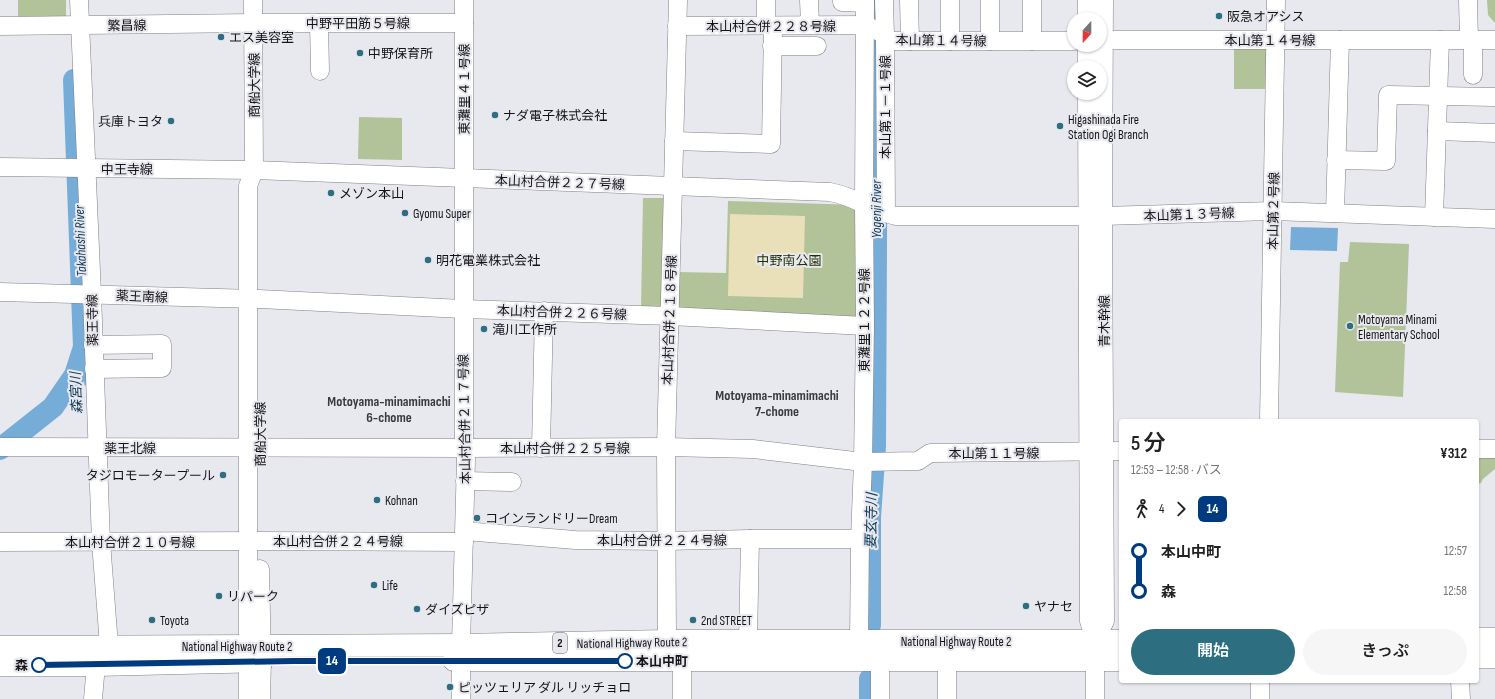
<!DOCTYPE html>
<html lang="ja">
<meta charset="utf-8">
<style>
:root{--surface:#fff;--page:#f6f6f6;--text:#222;--muted:#767676;--accent:#2d6e81}
body{margin:0;font-family:"Sofia Sans Condensed","Noto Sans JP",sans-serif;background:var(--page);color:var(--text);height:100vh;display:flex;flex-direction:column;font-size:15px;white-space:nowrap}
*{box-sizing:border-box;margin:0}
p{font-size:13px;color:var(--muted)}
.icon{flex:none;width:22px;height:22px;fill:none;stroke:currentColor;stroke-width:2;stroke-linecap:round;stroke-linejoin:round}
.map{position:relative;flex:1;overflow:hidden}
.panel{position:absolute;left:1119px;top:419px;width:360px;height:264px;display:flex;flex-direction:column;background:var(--surface);border-radius:4px;box-shadow:0 1px 3px #0004}
.panel>*{flex:none}
.badge{padding:0 8px;border-radius:6px;font-size:14px;line-height:26px}
.needle{width:26px;rotate:201deg}
.tools{position:absolute;left:1067px;top:12px;display:grid;gap:8px}
.tools a{display:grid;place-items:center;width:40px;height:40px;border-radius:50%;background:var(--surface);box-shadow:0 1px 3px #0004;font-size:20px}
.map>.badge{position:absolute;translate:-50% -50%;box-shadow:0 0 0 2px #fff}
.legs{display:flex;align-items:center;gap:6px;height:44px;padding:0 12px;font-size:13px}
.legs p{margin-inline-start:auto}
.summary{display:flex;align-items:center;justify-content:space-between;height:68px;padding:0 12px}
h1{font-size:22px;font-weight:600;line-height:30px}
.primary-button{display:flex;gap:8px;margin-top:auto;padding:8px 12px}
.primary-button a{flex:1;height:46px;border-radius:24px;background:var(--accent);color:#fff;font-size:16px;font-weight:600;line-height:46px;text-align:center}
.primary-button a+a{background:var(--page);color:var(--text)}
ul{padding:0 12px;list-style:none}
li{display:flex;align-items:center;gap:14px;height:40px;font-size:15px}
li i{display:grid;place-items:center;width:6px;height:100%;margin:0 5px;background:currentColor}
li i::after{content:'';width:10px;height:10px;margin:-5px;border:3px solid;border-radius:50%;background:var(--surface)}
li p{margin-inline-start:auto}
li:first-child i{background:linear-gradient(#0000 50%,currentColor 0)}
li:last-child i{background:linear-gradient(currentColor 50%,#0000 0)}
.map>svg:first-child{display:block}
.green{fill:#b2c299}
.sand{fill:#e9e0ba}
.water{fill:#76add8}
.lines{fill:none;stroke-linecap:round;stroke-linejoin:round}
.stream{stroke:#76add8;stroke-width:3.5}
.river{stroke:#76add8;stroke-width:22}
.minor-casing{stroke:#808086;stroke-width:19}
.highway-casing{stroke:#808086;stroke-width:23}
.minor{stroke:#fff;stroke-width:18}
.highway{stroke:#fff;stroke-width:22}
.line-1-casing{stroke:#fff;stroke-width:9}
.line-1{stroke:#003b80;stroke-width:6}
.poi-dot{fill:#2d6e81;stroke:#e8e8ef;stroke-width:1.5}
.stop-1-dot{fill:#fff;stroke:#003b80;stroke-width:2}
.labels{text-anchor:middle;stroke-width:4;stroke-linejoin:round;paint-order:stroke}
.shield{fill:#e8e8ef;stroke:#545457;stroke-width:1}
.shield-label{font-size:12px;font-weight:bold;fill:#141416}
.poi-label{font-size:13px;fill:#141416;stroke:#e8e8ef;text-anchor:start}
.street-label{font-size:13px;fill:#141416;stroke:#e8e8ef}
.park-label{font-size:13px;fill:#212f02;stroke:#e8e8ef}
.stop-label{font-size:13px;font-weight:bold;fill:#141416;stroke:#e8e8ef;text-anchor:start}
.water-label{font-size:14px;font-style:italic;fill:#0b3754;stroke:#e8e8ef}
.neighbourhood-label{font-size:14px;font-weight:bold;fill:#39393e;stroke:#e8e8ef}
</style>
<div class="map">
<svg width="1495" height="699" viewBox="0 0 1495 699">
<rect width="100%" height="100%" fill="#e8e8ef"/>
<!-- green -->
<g class="green">
<path d="M18 0H66V16L21 19 18 16Z"/>
<path d="M1487 0H1495V23L1488 15Z"/>
<path d="M1263 47 1271 53 1269 89H1234V48Z"/>
<path d="M359 117 402 118V160L358 159Z"/>
<path d="M643 198H665L662 310 641 309Z"/>
<path d="M728 201 858 205 860 320 677 311 678 272 726 273Z"/>
<path d="M1350 242 1409 244 1403 397 1335 392 1340 262H1348Z"/>
<path d="M1477 454H1495V469L1483 479 1481 483 1477 484Z"/>
</g>
<!-- sand -->
<path class="sand" d="M730 214 805 216 803 298 728 296Z"/>
<!-- water -->
<path class="water" d="M1291 227 1338 228 1337 251 1290 250Z"/>
<g class="lines">
<!-- stream -->
<path class="stream" d="M84 347 86 384"/>
<!-- river -->
<g class="river">
<path d="M0 449 53 407 75 375 84 347 74 80"/>
<path d="M870 625V517L875 446 877 44 875 0"/>
<path d="M870 679V699"/>
</g>
<!-- minor casing -->
<g class="minor-casing">
<g id="minor">
<path d="M79 0 92 294 101 542 109 646"/>
<path d="M766 0V25"/>
<path d="M809 0 810 25"/>
<path d="M842 0V2L865 3"/>
<path d="M884 0 885 36 886 213"/>
<path d="M909 0 910 41"/>
<path d="M950 0V41"/>
<path d="M1032 0V41"/>
<path d="M1087 0V19"/>
<path d="M1468 0 1469 40"/>
<path d="M319 23 320 71"/>
<path d="M0 26 253 23H464"/>
<path d="M677 26 865 25 882 33 891 41H1074"/>
<path d="M1100 40H1495"/>
<path d="M990 41V0"/>
<path d="M1087 45V67"/>
<path d="M772 46H817"/>
<path d="M1473 75V40"/>
<path d="M1087 93 1089 621 1095 640V699"/>
<path d="M1437 131 1495 133"/>
<path d="M674 141 771 144 773 26"/>
<path d="M1336 160 1386 161 1388 95 1494 97"/>
<path d="M0 167 254 170 830 192C854 196 873 211 896 216H1103L1273 211 1495 219"/>
<path d="M1335 213 1340 40"/>
<path d="M1434 217 1440 40"/>
<path d="M0 292 259 299 463 309 670 316 865 326"/>
<path d="M93 345 162 344V368L94 369"/>
<path d="M1269 421 1276 0"/>
<path d="M0 447 465 448 666 447 753 449 863 462 918 461 930 453H935L1121 451"/>
<path d="M541 448 544 311"/>
<path d="M1477 449H1495"/>
<path d="M465 481 512 482"/>
<path d="M465 531 575 540 666 541 750 539H860"/>
<path d="M0 542 259 541 464 542"/>
<path d="M260 569 262 661 261 699"/>
<path d="M859 640 860 539 863 462 865 326 864 203 865 0"/>
<path d="M1095 640 1105 621 1103 216 1104 0"/>
<path d="M667 641 666 447 678 0"/>
<path d="M748 641 750 539"/>
<path d="M880 660V699"/>
<path d="M947 660V699"/>
<path d="M682 661V699"/>
<path d="M1260 681V699"/>
<path d="M1460 681 1461 699"/>
<path d="M93 699 96 665"/>
<path d="M248 699V186L254 170 253 0"/>
<path d="M461 699V645L466 459 464 439V0"/>
</g>
</g>
<!-- highway casing -->
<g class="highway-casing">
<g id="highway">
<path d="M1477 639H1495"/>
<path d="M0 647 461 645 667 641H1121"/>
<path d="M1477 657H1495"/>
<path d="M454 660H1121"/>
<path d="M0 665H96L262 661"/>
</g>
</g>
<!-- minor -->
<use href="#minor" class="minor"/>
<!-- highway -->
<use href="#highway" class="highway"/>
</g>
<g class="lines">
<!-- line-1 casing -->
<g class="line-1-casing">
<path id="line-1" d="M39 665 294 661H625"/>
</g>
<!-- line-1 -->
<use href="#line-1" class="line-1"/>
</g>
<!-- markers -->
<g class="poi-dot">
<circle cx="1219" cy="16" r="4"/>
<circle cx="221" cy="37" r="4"/>
<circle cx="360" cy="53" r="4"/>
<circle cx="495" cy="115" r="4"/>
<circle cx="171" cy="121" r="4"/>
<circle cx="1060" cy="126" r="4"/>
<circle cx="331" cy="193" r="4"/>
<circle cx="405" cy="213" r="4"/>
<circle cx="428" cy="260" r="4"/>
<circle cx="1350" cy="326" r="4"/>
<circle cx="484" cy="329" r="4"/>
<circle cx="223" cy="475" r="4"/>
<circle cx="377" cy="500" r="4"/>
<circle cx="477" cy="518" r="4"/>
<circle cx="374" cy="585" r="4"/>
<circle cx="219" cy="596" r="4"/>
<circle cx="1026" cy="606" r="4"/>
<circle cx="417" cy="609" r="4"/>
<circle cx="152" cy="620" r="4"/>
<circle cx="693" cy="620" r="4"/>
<circle cx="450" cy="687" r="4"/>
</g>
<g class="stop-1-dot">
<circle cx="625" cy="661" r="7"/>
<circle cx="39" cy="665" r="7"/>
</g>
<g class="labels">
<!-- shield labels -->
<rect class="shield" x="553" y="633" width="14" height="20" rx="3"/>
<g class="shield-label">
<text x="560" y="647">2</text>
</g>
<!-- poi labels -->
<g class="poi-label">
<text x="1227" y="21">阪急オアシス</text>
<text x="229" y="42">エス美容室</text>
<text x="368" y="58">中野保育所</text>
<text x="503" y="120">ナダ電子株式会社</text>
<text x="1068" y="124">Higashinada Fire<tspan x="1068" dy="15">Station Ogi Branch</tspan></text>
<text x="163" y="126" text-anchor="end">兵庫トヨタ</text>
<text x="339" y="198">メゾン本山</text>
<text x="413" y="218">Gyomu Super</text>
<text x="436" y="265">明花電業株式会社</text>
<text x="1358" y="324">Motoyama Minami<tspan x="1358" dy="15">Elementary School</tspan></text>
<text x="492" y="334">滝川工作所</text>
<text x="215" y="480" text-anchor="end">タジロモータープール</text>
<text x="385" y="505">Kohnan</text>
<text x="485" y="523">コインランドリーDream</text>
<text x="382" y="590">Life</text>
<text x="227" y="601">リパーク</text>
<text x="1034" y="611">ヤナセ</text>
<text x="425" y="614">ダイズピザ</text>
<text x="160" y="625">Toyota</text>
<text x="701" y="625">2nd STREET</text>
<text x="458" y="692">ピッツェリア ダル リッチョロ</text>
</g>
<!-- street labels -->
<g class="street-label">
<text x="358" y="28">中野平田筋５号線</text>
<text transform="translate(127 25) rotate(-1)" y="5">繁昌線</text>
<text x="771" y="31">本山村合併２２８号線</text>
<text transform="translate(941 40) rotate(1)" y="5">本山第１４号線</text>
<text x="1270" y="45">本山第１４号線</text>
<text transform="translate(254 85) rotate(-90)" y="5">商船大学線</text>
<text transform="translate(464 89) rotate(-90)" y="5">東灘里４１号線</text>
<text transform="translate(885 107) rotate(-90)" y="5">本山第１－１号線</text>
<text x="127" y="174">中王寺線</text>
<text transform="translate(560 182) rotate(2)" y="5">本山村合併２２７号線</text>
<text transform="translate(1273 211) rotate(-89)" y="5">本山第２号線</text>
<text transform="translate(1189 214) rotate(-2)" y="5">本山第１３号線</text>
<text transform="translate(142 296) rotate(2)" y="5">薬王南線</text>
<text transform="translate(562 312) rotate(2)" y="5">本山村合併２２６号線</text>
<text transform="translate(92 320) rotate(-91)" y="5">薬王寺線</text>
<text transform="translate(669 320) rotate(-88)" y="5">本山村合併２１８号線</text>
<text transform="translate(864 320) rotate(-90)" y="5">東灘里１２２号線</text>
<text transform="translate(1104 321) rotate(-90)" y="5">青木幹線</text>
<text transform="translate(464 419) rotate(-91)" y="5">本山村合併２１７号線</text>
<text transform="translate(260 434) rotate(-90)" y="5">商船大学線</text>
<text x="130" y="453">薬王北線</text>
<text x="565" y="453">本山村合併２２５号線</text>
<text x="994" y="458">本山第１１号線</text>
<text x="662" y="545">本山村合併２２４号線</text>
<text x="338" y="546">本山村合併２２４号線</text>
<text x="130" y="547">本山村合併２１０号線</text>
<text x="956" y="646">National Highway Route 2</text>
<text transform="translate(632 642) rotate(-1)" y="5">National Highway Route 2</text>
<text x="237" y="651">National Highway Route 2</text>
</g>
<!-- park labels -->
<g class="park-label">
<text x="789" y="265">中野南公園</text>
</g>
<!-- stop labels -->
<g class="stop-label">
<text x="636" y="666">本山中町</text>
<text x="28" y="670" text-anchor="end">森</text>
</g>
<!-- water labels -->
<g class="water-label">
<text transform="translate(876 209) rotate(-90)" y="5">Yogenji River</text>
<text transform="translate(80 241) rotate(-92)" y="5">Takahashi River</text>
<text transform="translate(76 393) rotate(-93)" y="5">森宮川</text>
<text transform="translate(871 521) rotate(-89)" y="5">要玄寺川</text>
</g>
<!-- neighbourhood labels -->
<g class="neighbourhood-label">
<text x="777" y="400">Motoyama-minamimachi<tspan x="777" dy="16">7-chome</tspan></text>
<text x="389" y="406">Motoyama-minamimachi<tspan x="389" dy="16">6-chome</tspan></text>
</g>
</g>
</svg>
<div class="tools">
<a><svg class="needle" viewBox="-14 -14 28 28"><path d="M0-13l5 13h-10z" fill="#e53935"/><path d="M0 13l5-13h-10z" fill="#767676"/></svg></a>
<a><svg class="icon" aria-label="layers" viewBox="0 0 24 24"><path d="M12 4l9 5-9 5-9-5zM3 14l9 5 9-5"/></svg></a>
</div>
<b class="badge" style="left:332px;top:661px;background:#003b80;color:#fff">14</b>
<section class="panel">
<div class="summary"><div><h1>5 分</h1><p>12:53 – 12:58 · バス</p></div><b>¥312</b></div>
<div class="legs"><svg class="icon" aria-label="walk" viewBox="0 0 24 24"><circle cx="13" cy="4" r="2"/><path d="M13 8l-2 6 4 7M11 14l-3 7M7 12l3-4h3l4 4"/></svg>4<svg class="icon" aria-label="forward" viewBox="0 0 24 24"><path d="M9 5l7 7-7 7"/></svg><b class="badge" style="background:#003b80;color:#fff">14</b></div>
<ul>
<li><i style="color:#003b80"></i><b>本山中町</b><p>12:57</p></li>
<li><i style="color:#003b80"></i><b>森</b><p>12:58</p></li>
</ul>
<div class="primary-button"><a>開始</a><a>きっぷ</a></div>
</section>
</div>
